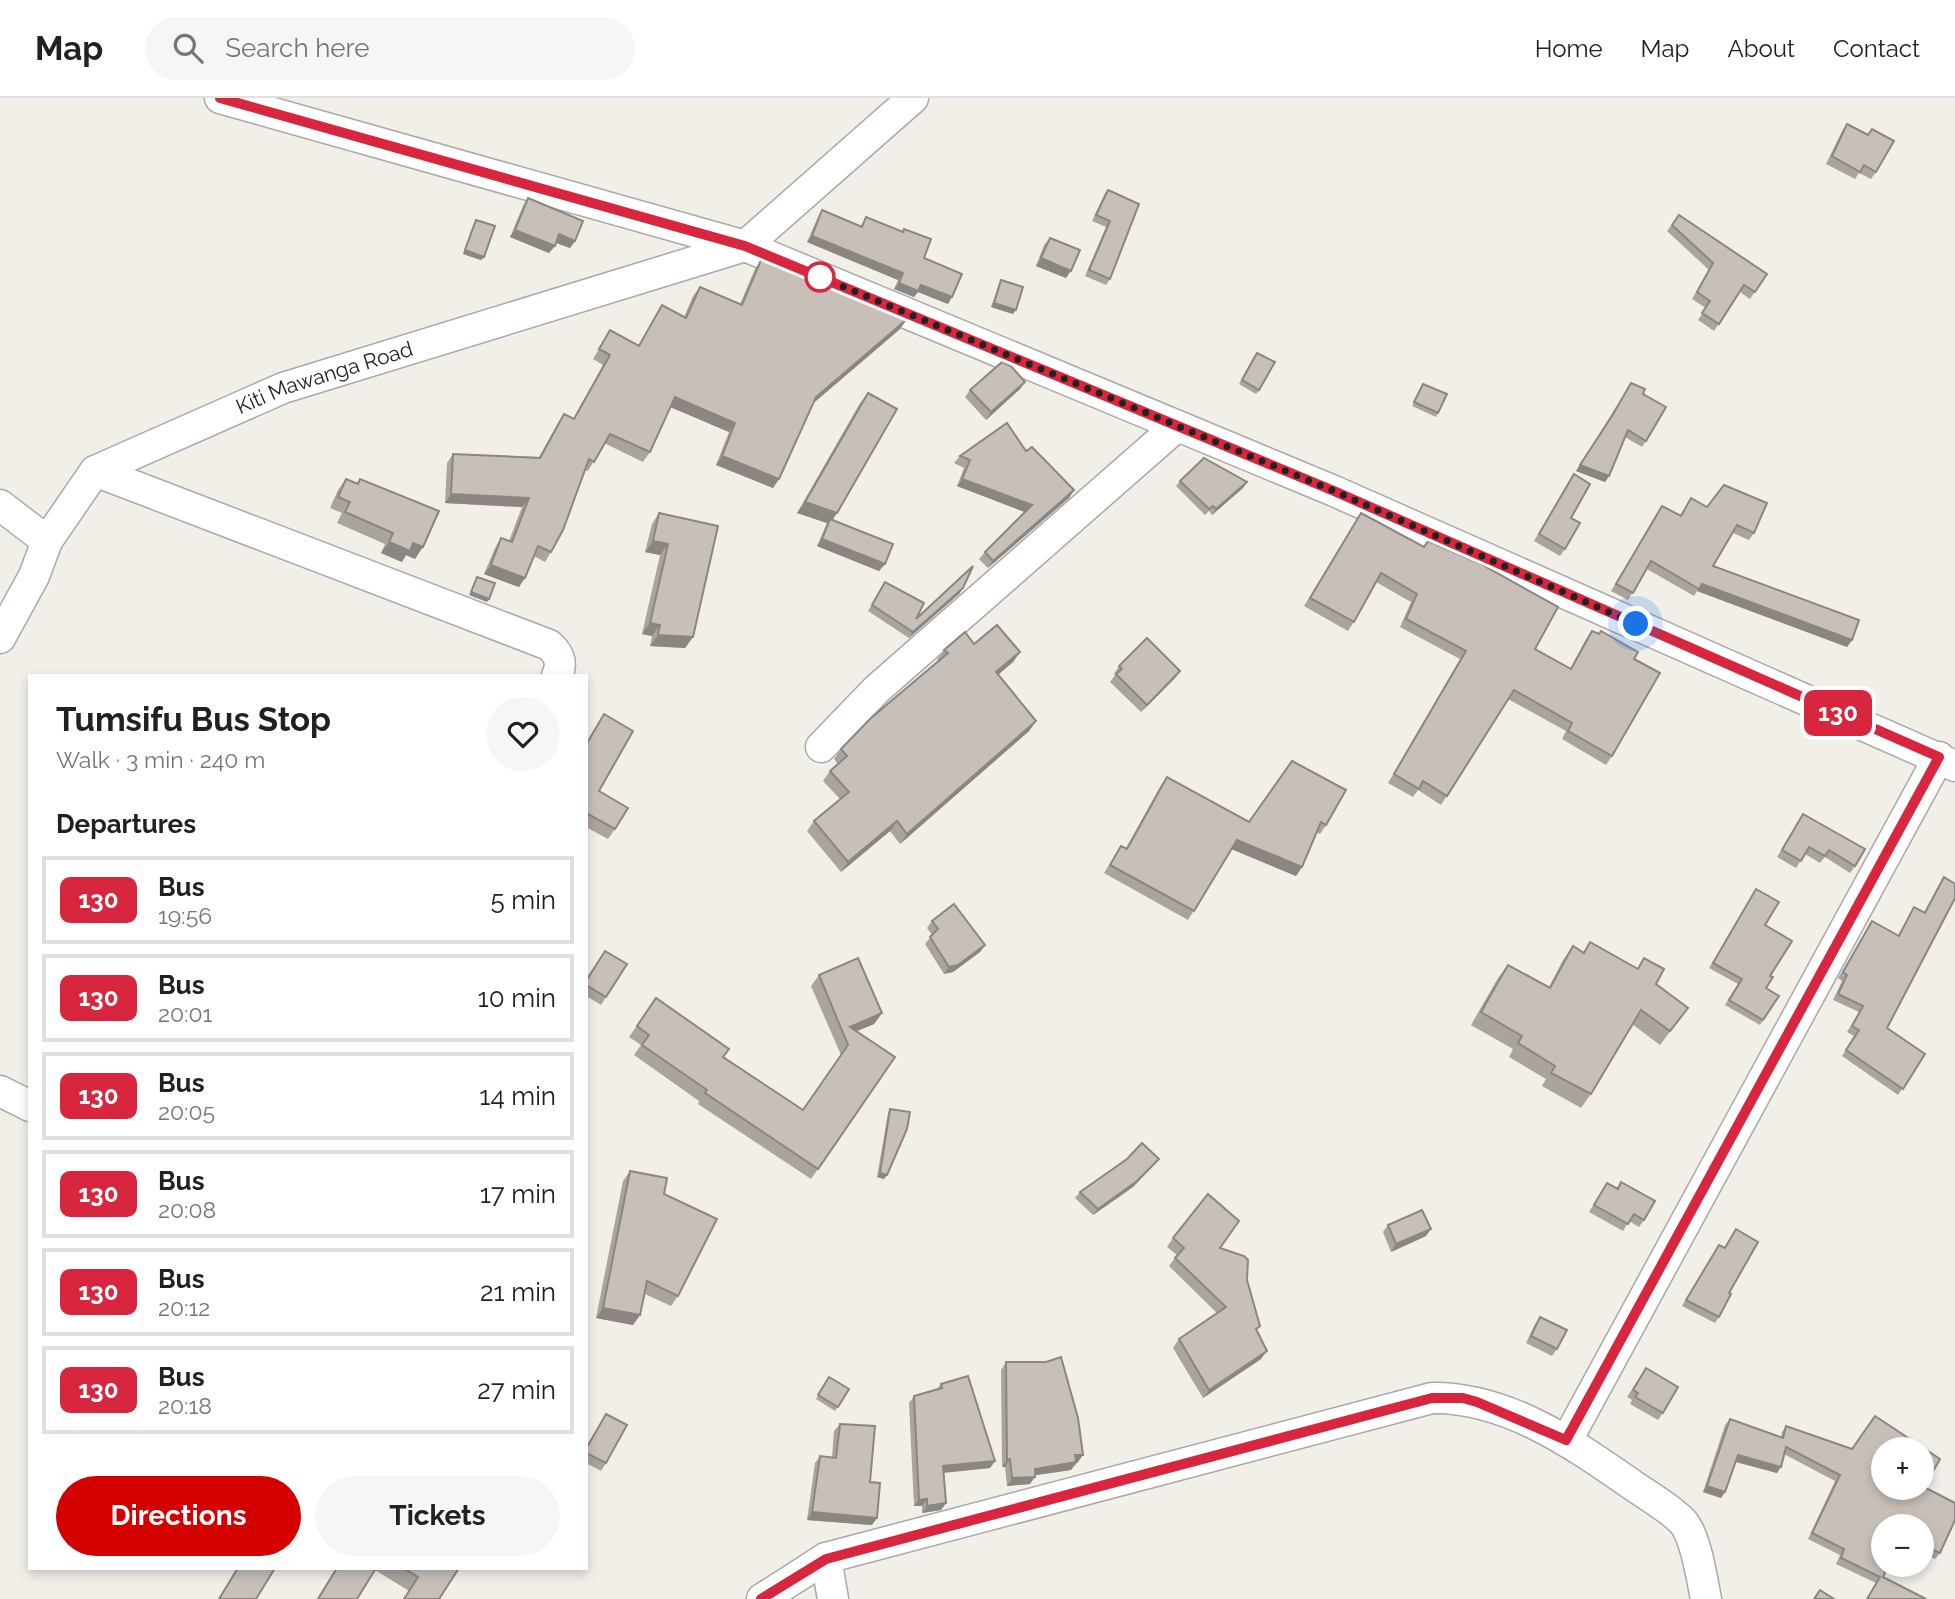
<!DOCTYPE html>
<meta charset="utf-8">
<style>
:root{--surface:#fff;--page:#f6f6f6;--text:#202124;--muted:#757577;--line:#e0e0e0;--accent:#d40000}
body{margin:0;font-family:Raleway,sans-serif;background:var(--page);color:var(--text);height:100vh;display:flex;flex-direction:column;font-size:26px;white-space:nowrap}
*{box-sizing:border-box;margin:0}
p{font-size:23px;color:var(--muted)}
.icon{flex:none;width:38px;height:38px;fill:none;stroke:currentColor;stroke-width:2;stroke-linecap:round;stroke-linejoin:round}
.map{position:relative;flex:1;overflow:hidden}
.sheet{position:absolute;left:28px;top:576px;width:560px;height:896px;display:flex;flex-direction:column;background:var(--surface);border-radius:0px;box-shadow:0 4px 10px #0003}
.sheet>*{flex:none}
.badge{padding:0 14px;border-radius:10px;font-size:24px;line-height:46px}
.tools{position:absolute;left:1871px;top:1339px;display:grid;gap:14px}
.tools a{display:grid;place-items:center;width:63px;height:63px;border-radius:50%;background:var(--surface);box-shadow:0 4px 10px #0003;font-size:35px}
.you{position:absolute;width:35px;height:35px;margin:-18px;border:5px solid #fff;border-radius:50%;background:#1a73e8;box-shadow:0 0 0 10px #1a73e833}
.map>.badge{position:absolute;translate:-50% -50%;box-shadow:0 0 0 4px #fff}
h2{padding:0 28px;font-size:26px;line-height:63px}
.round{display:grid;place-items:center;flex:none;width:74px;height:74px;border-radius:37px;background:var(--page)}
.overview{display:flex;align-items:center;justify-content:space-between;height:119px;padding:0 28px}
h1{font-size:33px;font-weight:700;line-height:52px}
.button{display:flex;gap:14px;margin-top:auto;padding:14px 28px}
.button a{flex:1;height:80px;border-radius:42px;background:var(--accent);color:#fff;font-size:28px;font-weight:700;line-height:80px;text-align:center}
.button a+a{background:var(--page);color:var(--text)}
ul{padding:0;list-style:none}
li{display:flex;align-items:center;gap:21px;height:88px;margin:0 14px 10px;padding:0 14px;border:4px solid var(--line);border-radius:0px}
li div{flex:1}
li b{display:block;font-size:26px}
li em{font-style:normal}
li .badge{min-width:77px;font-weight:700;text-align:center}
header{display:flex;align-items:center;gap:42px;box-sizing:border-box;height:98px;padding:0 35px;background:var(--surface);border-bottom:2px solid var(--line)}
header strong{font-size:33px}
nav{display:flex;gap:38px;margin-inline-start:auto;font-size:24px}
.search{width:490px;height:63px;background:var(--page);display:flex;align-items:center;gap:18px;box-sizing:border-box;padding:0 24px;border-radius:38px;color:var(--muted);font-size:26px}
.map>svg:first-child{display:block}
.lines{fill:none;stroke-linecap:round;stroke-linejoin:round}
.street-casing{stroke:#a9a9a9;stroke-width:33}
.street{stroke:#fff;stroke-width:30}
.wall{fill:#aba49e}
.shaded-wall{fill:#8b8681}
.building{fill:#c7bfb8;stroke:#8b8681;stroke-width:2;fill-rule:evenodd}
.line-casing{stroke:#fff;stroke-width:16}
.line{stroke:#d7263d;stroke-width:10}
.walk{stroke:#222;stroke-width:7;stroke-dasharray:0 12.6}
.stop-dot{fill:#fff;stroke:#d7263d;stroke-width:3.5}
.labels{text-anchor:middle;stroke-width:7;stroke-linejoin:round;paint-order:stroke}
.street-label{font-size:21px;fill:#222;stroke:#fff}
</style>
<header>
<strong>Map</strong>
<div class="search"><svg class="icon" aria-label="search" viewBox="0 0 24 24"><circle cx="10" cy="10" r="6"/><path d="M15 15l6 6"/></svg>Search here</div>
<nav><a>Home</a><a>Map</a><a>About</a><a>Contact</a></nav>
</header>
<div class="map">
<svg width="1955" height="1501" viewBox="0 0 1955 1501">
<rect width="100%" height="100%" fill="#f2efe9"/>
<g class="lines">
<!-- street casing -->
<g class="street-casing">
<g id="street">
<path d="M220 0 745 148 1334 393 1955 668"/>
<path d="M95 373 549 547C559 556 563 564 557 578"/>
<path d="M0 407 47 443"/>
<path id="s1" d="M0 540 34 478 47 443 95 373 283 290 745 148 913 0"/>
<path d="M821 649 877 591 1176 329"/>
<path d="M0 993 30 1008"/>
<path d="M1567 1342 1939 659"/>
<path d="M826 1460 833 1501"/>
<path d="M762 1501 826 1460 1432 1300C1506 1299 1572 1345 1631 1386 1648 1398 1669 1409 1683 1424 1696 1439 1702 1481 1706 1501"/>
</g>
</g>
<!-- street -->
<use href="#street" class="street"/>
</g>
<!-- wall -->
<g class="wall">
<path d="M1847 26 1868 36 1872 31 1876 74 1871 81 1859 75 1855 81 1826 66 1842 33Z"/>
<path d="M1108 92 1139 106 1110 181 1106 187 1085 178 1106 129 1092 123 1104 97Z"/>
<path d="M528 100 575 143 570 150 556 145 549 155 510 139 523 108Z"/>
<path d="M822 112 860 129 866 119 902 133 904 131 924 160 948 206 918 194 914 199 894 191 898 182 807 144 818 119Z"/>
<path d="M1679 117 1767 176 1750 201 1740 194 1714 233 1698 222 1706 210 1692 201 1709 172 1667 133Z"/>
<path d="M476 122 484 159 481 162 463 156 474 125Z"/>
<path d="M1050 140 1066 180 1036 168 1044 147Z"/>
<path d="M761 162 906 222 900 231 813 305 779 381 773 390 716 367 729 334 670 309 650 354 643 364 604 345 588 373 585 372 551 454 545 464 534 458 519 489 484 476 495 450 501 440 509 443 522 409 445 405 447 365 453 356 539 359 558 325 564 316 573 321 603 267 593 261 610 232 638 248 662 207 684 219 693 198 700 189 740 206 755 171Z"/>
<path d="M1001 182 1013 216 991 209 999 186Z"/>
<path d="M1254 258 1259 292 1256 296 1239 286Z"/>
<path d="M1025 284 1020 291 986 322 965 299 970 292Z"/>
<path d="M1631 285 1643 296 1646 343 1642 349 1625 339 1609 378 1605 384 1576 373Z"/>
<path d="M1423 286 1438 315 1436 319 1412 308Z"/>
<path d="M868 295 833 421 885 466 879 473 817 448 827 425 797 415 860 305Z"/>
<path d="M1026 353 1074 392 1069 400 988 470 979 461 985 454 1025 414 957 388 964 370 954 365 960 358Z"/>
<path d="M1574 376 1571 420 1565 451 1560 458 1534 443Z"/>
<path d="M346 381 357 386 360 381 415 461 406 457 402 464 381 455 385 446 337 425 342 415 330 410 338 392Z"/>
<path d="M1180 383 1247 384 1243 390 1212 417 1209 413 1205 417 1176 388Z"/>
<path d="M1691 400 1754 435 1749 442 1733 435 1713 468 1852 542 1847 549 1697 493 1694 498 1647 471 1628 502 1611 493 1662 408 1680 418Z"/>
<path d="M659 415 693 539 685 550 650 548 652 538 642 536 660 457 645 454 652 426Z"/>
<path d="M1361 415 1424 449 1428 443 1535 551 1570 571 1586 541 1592 533 1634 561 1612 658 1606 667 1562 641 1566 633 1508 601 1441 707 1418 692 1413 699 1388 685 1460 561 1400 529 1411 504 1376 484 1354 524 1348 533 1304 508Z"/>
<path d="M885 484 916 521 963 490 959 496 909 540 868 513Z"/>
<path d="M974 546 1020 554 1013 564 998 576 1036 623 1029 633 900 746 890 733 841 774 807 733 814 723 840 701 823 683 830 673 838 666 834 661 841 651 938 563 937 562 944 552Z"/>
<path d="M1119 568 1180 573 1175 580 1141 614 1110 584 1115 577 1114 576Z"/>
<path d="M604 616 599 693 615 731 608 741 586 729V645Z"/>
<path d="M1292 663 1326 727 1320 736 1316 734 1302 769 1296 778 1232 751 1188 822 1104 775 1121 748 1126 750 1161 687 1167 679 1249 724Z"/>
<path d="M1803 716 1855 768 1850 775 1825 759 1820 765 1805 756 1796 770 1777 759Z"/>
<path d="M1944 779 1887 930 1925 956 1898 997 1842 958 1854 938 1847 934 1859 914 1833 902 1842 883 1838 880 1872 823 1898 837 1914 809 1924 814Z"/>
<path d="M1756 791 1765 827 1770 878 1766 890 1779 898 1760 927 1725 907 1738 886 1709 870Z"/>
<path d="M932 823 985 847 980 854 953 874 944 876 925 846 932 837 927 830Z"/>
<path d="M1590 844 1637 871 1644 860 1656 886 1688 910 1660 947 1632 926 1591 996 1581 1010 1542 988 1546 981 1509 959 1513 951 1471 927 1498 880 1508 867 1549 889 1563 862 1573 848 1583 855Z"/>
<path d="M605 853 606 899 601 907 586 898V881Z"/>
<path d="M819 877 882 915 874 926 857 933 895 959 811 1081 698 1006 699 1003 634 957 641 947 629 939 656 900 723 959 803 1012 841 957 811 888Z"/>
<path d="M890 1011 887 1077 884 1081 877 1079 888 1015Z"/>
<path d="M1154 1067 1133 1089 1093 1117 1075 1100 1080 1094Z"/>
<path d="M630 1073 664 1096 678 1198 671 1208 645 1196 640 1217 633 1227 596 1220 623 1083Z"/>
<path d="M1621 1084 1644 1122 1639 1129 1629 1123 1623 1133 1589 1114 1607 1085 1617 1090Z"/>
<path d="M1388 1127 1426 1138 1391 1154 1383 1134Z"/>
<path d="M1736 1131 1729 1195 1719 1219 1715 1225 1682 1208 1715 1153 1724 1150Z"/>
<path d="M1173 1140 1220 1150 1247 1182 1260 1228 1257 1232 1261 1261 1203 1300 1173 1250 1179 1241 1217 1215 1169 1168 1177 1157 1167 1149Z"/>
<path d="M1540 1219 1557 1251 1552 1258 1526 1245 1535 1226Z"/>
<path d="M1006 1264 1078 1364 1071 1372 1035 1377 1030 1386 1007 1388 1005 1369H1002L1001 1272Z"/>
<path d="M1646 1270 1663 1315 1658 1322 1630 1306 1632 1302 1627 1299Z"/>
<path d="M829 1279 849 1291 835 1313 816 1301Z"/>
<path d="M941 1286 995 1363 990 1370 944 1375 946 1405 941 1412 922 1415V1408H914L909 1305 914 1298 937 1291Z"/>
<path d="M606 1316V1365L601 1373 586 1365V1349Z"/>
<path d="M1730 1321 1781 1339 1782 1334 1786 1328 1924 1389 1940 1455 1935 1461 1922 1455V1428H1883V1479L1926 1501H1867L1876 1485 1836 1466 1840 1457 1808 1441 1835 1383 1784 1356 1777 1375 1735 1364 1721 1400 1703 1394 1725 1327Z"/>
<path d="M840 1326 870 1384 872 1427 807 1422 815 1365 820 1358 832 1359 834 1333Z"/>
<path d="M237 1470H275L256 1501H218Z"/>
<path d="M336 1470H459L439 1501H403L409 1493 375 1472 357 1501H317Z"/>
</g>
<!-- shaded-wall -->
<g class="shaded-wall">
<path d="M515 132 555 148 549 155 510 139Z"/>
<path d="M559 136 575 143 570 150 554 144Z"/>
<path d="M812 138 903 175 898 182 807 144Z"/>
<path d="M465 152 484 159 481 162 463 156Z"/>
<path d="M1041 160 1071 173 1066 180 1036 168Z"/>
<path d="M899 185 921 187 952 199 948 206 918 194 914 199 894 191Z"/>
<path d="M994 205 1016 212 1013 216 991 209Z"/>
<path d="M906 222 900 231 809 309 816 299Z"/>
<path d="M1025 284 1020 291 986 322 991 314Z"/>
<path d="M675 299 735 325 729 334 668 308Z"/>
<path d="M722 358 779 381 773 390 716 367Z"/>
<path d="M1580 367 1609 378 1605 384 1576 373Z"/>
<path d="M962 381 1032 407 1027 415 957 388Z"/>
<path d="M1247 384 1243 390 1212 417 1216 411Z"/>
<path d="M1074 392 1069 400 988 470 993 463Z"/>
<path d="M451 396 529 400 522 409 445 405Z"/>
<path d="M805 404 837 415 830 426V421L827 425 797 415Z"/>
<path d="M822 441 885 466 879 473 817 448Z"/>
<path d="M653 443 668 446 660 457 645 454Z"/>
<path d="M389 444 413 445 423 449 415 461 406 457 402 464 381 455Z"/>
<path d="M491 467 525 480 519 489 484 476Z"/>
<path d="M1702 486 1852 542 1847 549 1697 493Z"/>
<path d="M963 490 959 496 909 540 913 534Z"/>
<path d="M471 494 489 501 487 504 469 497Z"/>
<path d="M650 525 660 527 652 538 642 536Z"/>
<path d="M658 537 693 539 685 550 650 548Z"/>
<path d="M1020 554 1013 564 990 584 996 574Z"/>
<path d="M1180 573 1175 580 1141 614 1147 607Z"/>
<path d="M1036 623 1029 633 900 746 907 736Z"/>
<path d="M897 723 890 733 841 774 848 764Z"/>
<path d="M1237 742 1302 769 1296 778 1231 751Z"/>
<path d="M985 847 980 854 953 874 944 876 949 869Z"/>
<path d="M882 915 874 926 845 938 850 929Z"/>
<path d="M1159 1061 1154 1067 1133 1089 1093 1117 1098 1111Z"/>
<path d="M880 1075 887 1077 884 1081 877 1079Z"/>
<path d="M1431 1131 1426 1138 1391 1154 1396 1146Z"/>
<path d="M603 1210 640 1217 633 1227 596 1220Z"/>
<path d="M1267 1253 1261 1261 1203 1300 1209 1292Z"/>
<path d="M1075 1357H1083L1078 1364 1070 1365Z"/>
<path d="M1738 1357 1781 1369 1777 1375 1733 1363Z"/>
<path d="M1010 1361 1005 1369H1002L1007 1362Z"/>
<path d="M995 1363 990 1370 939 1375 943 1368Z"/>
<path d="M1076 1364 1071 1372 1030 1378 1035 1371Z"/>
<path d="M1035 1379 1030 1386 1007 1388 1012 1380Z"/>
<path d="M1707 1388 1725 1394 1721 1400 1703 1394Z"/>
<path d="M927 1401 922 1408H914L919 1402Z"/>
<path d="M946 1405 941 1412 922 1415 927 1408Z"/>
<path d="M812 1414 877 1420 872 1427 807 1422Z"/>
</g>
<!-- building -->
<g class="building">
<path d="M1847 26 1868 37 1872 31 1894 43 1876 74 1864 67 1860 74 1832 58Z"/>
<path d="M1108 92 1139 106 1110 181 1089 172 1110 123 1096 117Z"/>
<path d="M528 100 583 123 575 143 559 136 555 148 515 132Z"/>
<path d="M822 112 862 129 866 119 903 134 904 131 931 141 924 160 962 176 952 199 921 187 918 193 899 185 903 175 812 138Z"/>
<path d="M1679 117 1767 176 1755 194 1744 187 1719 226 1702 215 1710 203 1697 194 1713 165 1672 127Z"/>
<path d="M476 122 495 128 484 159 465 152Z"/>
<path d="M1050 140 1080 152 1071 173 1041 160Z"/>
<path d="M761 162 906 222 816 299 779 381 722 358 735 325 675 299 650 354 610 336 594 364 589 361 563 432 551 454 538 448 525 480 491 467 501 440 512 444 529 400 451 396 453 356 540 360 564 316 574 321 610 257 599 251 610 232 639 248 662 207 686 220 700 189 742 207Z"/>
<path d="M1001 182 1023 189 1016 212 994 205Z"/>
<path d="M1257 255 1275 264 1259 292 1242 282Z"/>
<path d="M1002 264 1011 268 1025 284 991 314 970 292Z"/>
<path d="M1631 285 1645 291 1643 296 1666 309 1646 343 1628 332 1609 378 1580 367 1612 318Z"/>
<path d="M1423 286 1447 296 1438 315 1414 304Z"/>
<path d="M868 295 897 311 837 415 805 404Z"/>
<path d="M1007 325 1026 353 1032 349 1074 392 993 463 985 454 1032 407 962 381 970 362 960 358Z"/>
<path d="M1204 360 1247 384 1216 411 1213 408 1209 411 1180 383Z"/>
<path d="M1574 376 1590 386 1571 420 1580 425 1565 451 1539 436Z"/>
<path d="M346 381 358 386 360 381 439 413 423 449 413 445 410 453 389 444 393 435 345 414 350 404 338 399Z"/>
<path d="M1724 387 1767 405 1754 435 1737 427 1713 468 1859 522 1852 542 1702 486 1699 491 1651 463 1633 495 1616 486 1662 408 1681 418 1691 400 1707 409Z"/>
<path d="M659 415 718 428 693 539 658 537 660 527 650 525 668 446 653 443Z"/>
<path d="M1361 415 1424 449 1428 443 1479 465 1558 509 1535 551 1571 571 1592 533 1599 536 1601 533 1638 554 1634 561 1660 575 1612 658 1568 633 1572 625 1514 592 1447 698 1423 683 1419 691 1394 676 1466 553 1406 521 1417 496 1381 475 1354 524 1310 500Z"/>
<path d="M830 421 893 446 885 466 822 441Z"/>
<path d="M973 468 963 490 913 534 872 507 885 484 924 505 916 521Z"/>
<path d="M477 479 495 485 489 501 471 494Z"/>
<path d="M997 527 1020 554 996 574 1036 623 907 736 897 723 848 764 814 723 849 694 830 673 847 658 841 651 871 620 948 555 944 552 965 534 974 546Z"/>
<path d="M1147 540 1180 573 1147 607 1116 576 1122 571 1119 568Z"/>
<path d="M604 616 633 633 599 693 628 710 615 731 586 715V647Z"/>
<path d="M1292 663 1346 692 1326 727 1321 724 1302 769 1237 742 1194 813 1110 767 1121 748 1127 751 1167 679 1249 724Z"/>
<path d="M1803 716 1865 751 1855 768 1829 752 1825 758 1809 749 1801 763 1782 752Z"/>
<path d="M1944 779 1955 786V800L1887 930 1925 956 1903 991 1846 952 1859 932 1852 928 1863 908 1838 896 1847 877 1843 874 1872 823 1899 838 1914 809 1925 815Z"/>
<path d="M1756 791 1779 804 1765 827 1792 843 1770 878 1773 879 1766 890 1779 898 1763 922 1729 902 1742 881 1713 865Z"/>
<path d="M954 806 985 847 958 867 949 869 930 839 938 831 932 823Z"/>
<path d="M1590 844 1638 871 1644 860 1664 871 1656 886 1688 910 1670 933 1641 912 1591 996 1551 975 1555 968 1518 945 1522 938 1481 914 1508 867 1550 890 1573 848 1584 855Z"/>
<path d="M605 853 627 866 606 899 586 887V883Z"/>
<path d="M858 860 882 915 850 929 895 959 818 1071 705 995 707 992 642 947 649 937 637 928 656 900 729 951 723 959 803 1012 848 947 819 877Z"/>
<path d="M890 1011 910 1014 907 1031 887 1077 880 1075Z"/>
<path d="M1142 1045 1159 1061 1137 1083 1098 1111 1080 1094 1127 1061Z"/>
<path d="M630 1073 667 1080 664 1096 717 1121 678 1198 647 1183 640 1217 603 1210Z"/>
<path d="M1621 1084 1655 1103 1644 1122 1634 1116 1628 1126 1594 1107 1607 1085 1618 1091Z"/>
<path d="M1208 1096 1239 1123 1220 1150 1244 1158 1248 1162 1247 1182 1260 1228 1256 1231 1267 1253 1209 1292 1179 1241 1226 1209 1175 1160 1184 1150 1173 1140Z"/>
<path d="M1422 1112 1431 1131 1396 1146 1388 1127Z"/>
<path d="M1736 1131 1758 1144 1729 1195 1731 1196 1719 1219 1686 1202 1719 1147 1725 1150Z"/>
<path d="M1540 1219 1567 1232 1557 1251 1531 1238Z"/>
<path d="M1061 1259 1078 1320 1083 1357H1075L1076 1364 1035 1371V1379L1012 1380 1010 1361 1007 1362 1006 1264H1046Z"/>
<path d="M1646 1270 1678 1289 1663 1315 1635 1299 1638 1295 1633 1292Z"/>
<path d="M968 1278 995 1363 943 1368 946 1405 927 1408V1401L919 1402 914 1298 942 1290 941 1286Z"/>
<path d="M829 1279 849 1291 838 1309 818 1297Z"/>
<path d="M606 1316 627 1327 606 1365 586 1355V1351Z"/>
<path d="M1875 1318 1940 1361 1924 1389 1955 1405V1422L1940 1455 1922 1447V1428H1883V1466H1889L1883 1479 1926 1501H1867L1880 1479 1841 1460 1844 1451 1812 1435 1840 1377 1786 1349 1781 1369 1738 1357 1725 1394 1707 1388 1730 1321 1783 1340 1786 1328 1852 1351ZM1883 1351H1922V1390H1883Z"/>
<path d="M840 1326 875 1328 870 1384 880 1385 877 1420 812 1414 820 1358 836 1360Z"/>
<path d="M238 1470H275L256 1501H219Z"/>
<path d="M337 1470H376L357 1501H318Z"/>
<path d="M403 1470H459L439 1501H404L418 1479Z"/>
<path d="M1820 1492 1834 1501H1814Z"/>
</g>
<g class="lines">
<!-- line casing -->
<g class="line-casing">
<path id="line" d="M220 0 745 148 1334 393 1939 659 1566 1342 1477 1304 1463 1300H1432L826 1461 761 1501"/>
</g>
<!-- line -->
<use href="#line" class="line"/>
<!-- walk -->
<path class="walk" d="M820 179 1334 393 1636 526"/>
</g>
<!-- markers -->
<circle class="stop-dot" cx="820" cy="179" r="14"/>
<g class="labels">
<!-- street labels -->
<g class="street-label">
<text dy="7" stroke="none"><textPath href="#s1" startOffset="441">Kiti Mawanga Road</textPath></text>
</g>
</g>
</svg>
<div class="tools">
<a>+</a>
<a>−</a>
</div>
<div class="you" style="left:1636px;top:526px"></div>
<b class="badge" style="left:1838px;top:615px;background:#d7263d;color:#fff">130</b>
<section class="sheet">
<div class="overview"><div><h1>Tumsifu Bus Stop</h1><p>Walk · 3 min · 240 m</p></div><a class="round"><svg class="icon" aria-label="heart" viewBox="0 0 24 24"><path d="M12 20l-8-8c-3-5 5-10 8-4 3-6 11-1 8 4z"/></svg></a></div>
<h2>Departures</h2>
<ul>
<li><span class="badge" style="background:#d7263d;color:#fff">130</span><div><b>Bus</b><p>19:56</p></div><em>5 min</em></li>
<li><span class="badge" style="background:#d7263d;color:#fff">130</span><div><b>Bus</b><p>20:01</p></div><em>10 min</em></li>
<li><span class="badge" style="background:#d7263d;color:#fff">130</span><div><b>Bus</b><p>20:05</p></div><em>14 min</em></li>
<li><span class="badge" style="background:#d7263d;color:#fff">130</span><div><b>Bus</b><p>20:08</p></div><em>17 min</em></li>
<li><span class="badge" style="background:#d7263d;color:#fff">130</span><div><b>Bus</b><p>20:12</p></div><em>21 min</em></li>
<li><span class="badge" style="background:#d7263d;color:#fff">130</span><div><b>Bus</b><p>20:18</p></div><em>27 min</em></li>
</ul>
<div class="button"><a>Directions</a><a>Tickets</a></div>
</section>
</div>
